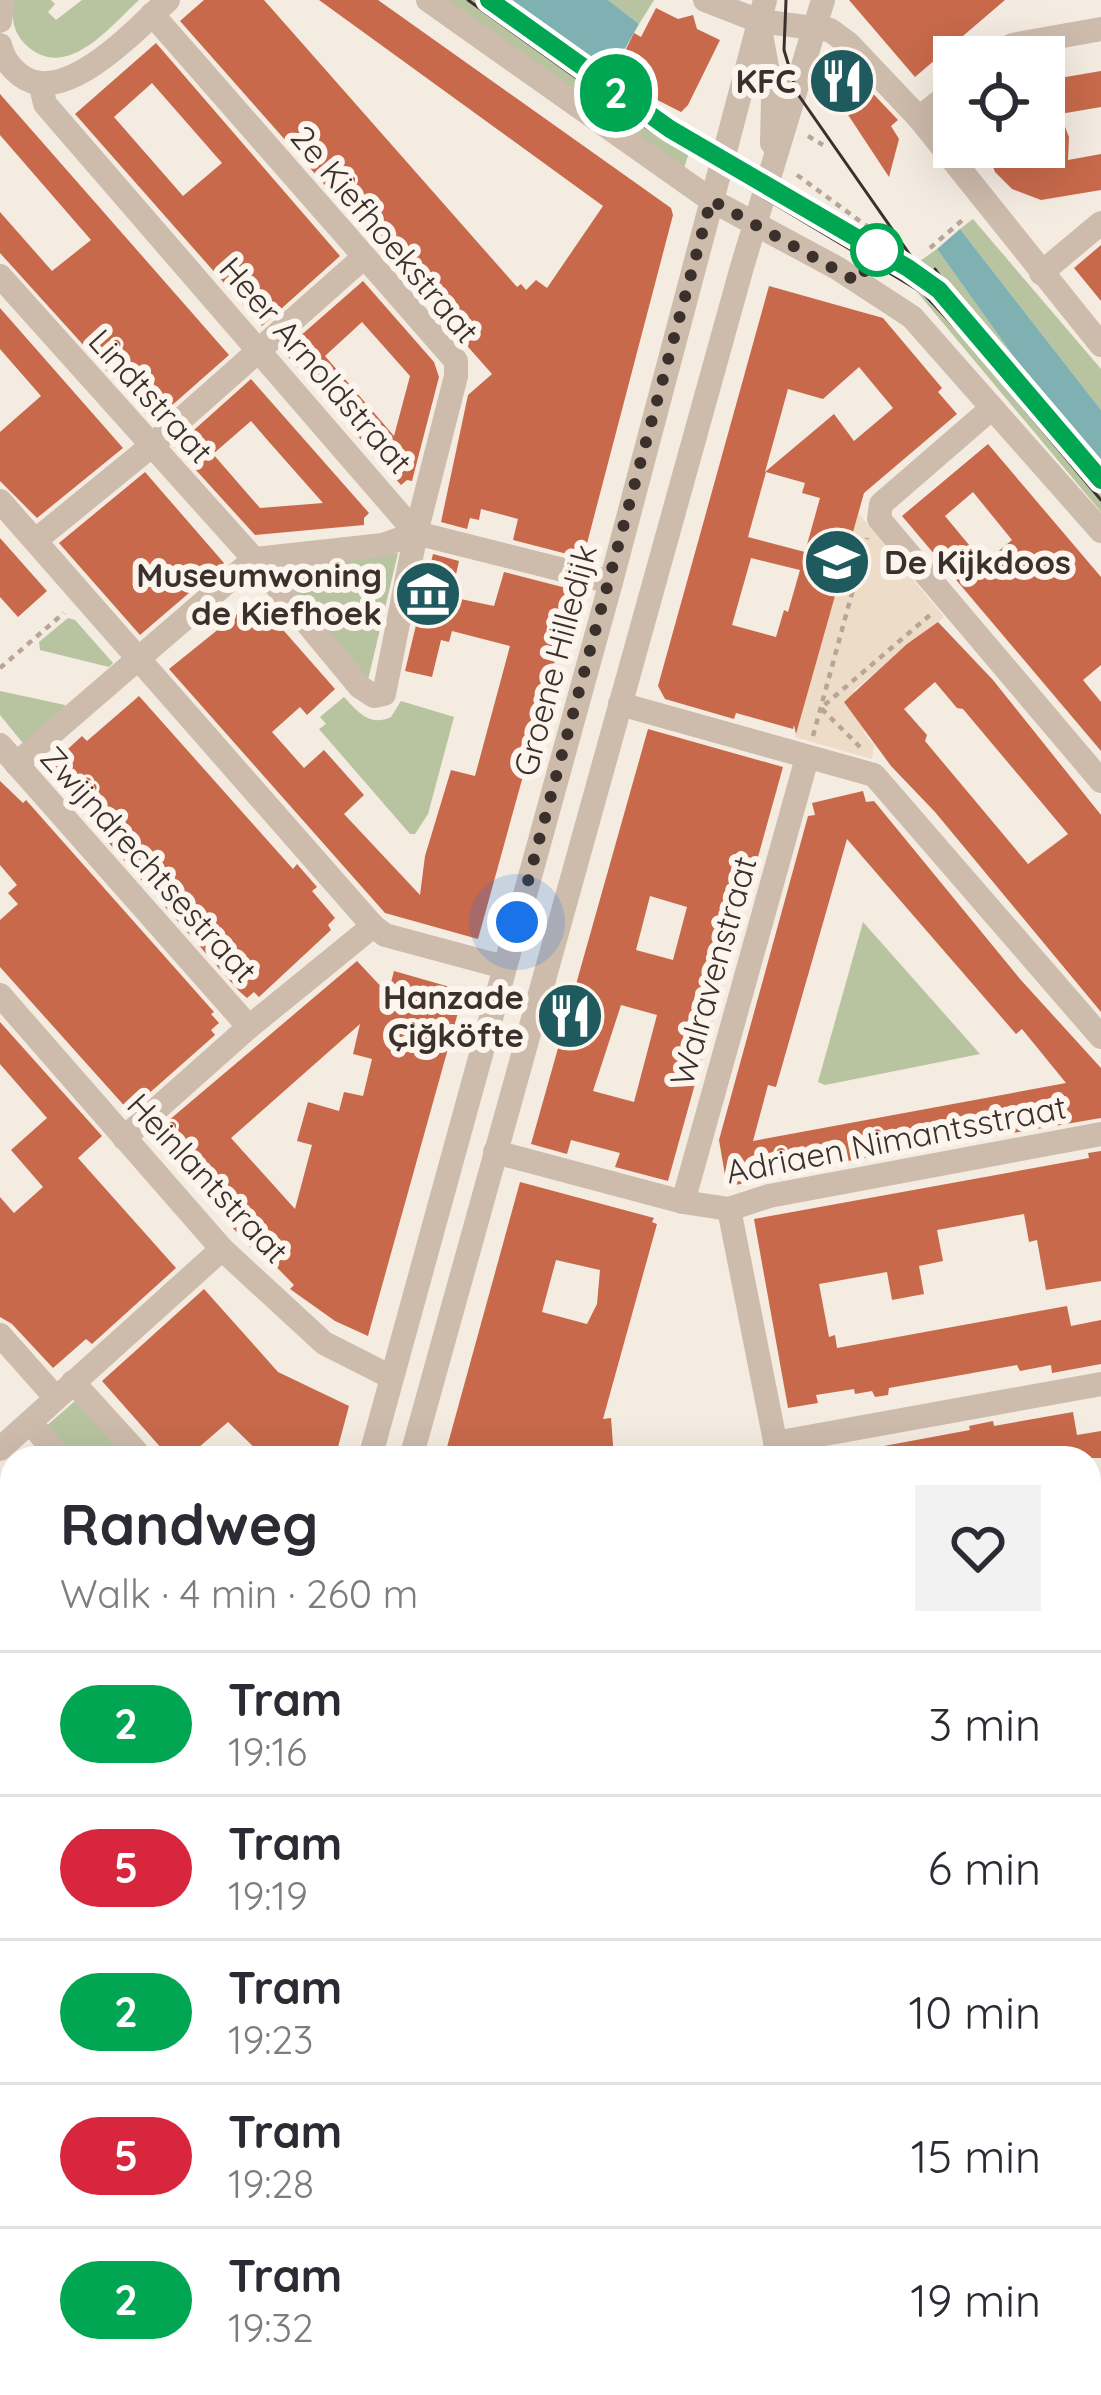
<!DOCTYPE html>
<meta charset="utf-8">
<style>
:root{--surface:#fff;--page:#f2f2f3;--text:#2b2b33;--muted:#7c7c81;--line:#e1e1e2}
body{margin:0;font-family:Quicksand,sans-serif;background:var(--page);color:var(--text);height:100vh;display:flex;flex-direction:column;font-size:45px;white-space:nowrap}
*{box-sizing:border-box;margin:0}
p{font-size:39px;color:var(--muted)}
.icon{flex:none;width:66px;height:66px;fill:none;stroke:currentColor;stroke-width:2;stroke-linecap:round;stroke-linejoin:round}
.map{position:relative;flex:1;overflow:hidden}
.sheet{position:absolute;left:0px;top:1446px;width:1101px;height:951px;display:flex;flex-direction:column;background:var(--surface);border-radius:36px 36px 0 0;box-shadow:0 12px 48px #0002}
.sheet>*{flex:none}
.badge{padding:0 24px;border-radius:39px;font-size:42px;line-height:78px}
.tools{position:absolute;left:933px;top:36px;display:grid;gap:24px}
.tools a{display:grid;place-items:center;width:132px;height:132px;border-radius:0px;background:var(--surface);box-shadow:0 12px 48px #0002;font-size:60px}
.you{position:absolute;width:60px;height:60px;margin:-30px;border:9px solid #fff;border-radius:50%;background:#1a73e8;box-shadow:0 0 0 18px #1a73e833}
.map>.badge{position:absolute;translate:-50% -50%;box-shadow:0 0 0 6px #fff}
.round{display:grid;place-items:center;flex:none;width:126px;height:126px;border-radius:0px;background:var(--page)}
.summary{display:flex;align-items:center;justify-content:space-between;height:204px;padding:0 60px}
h1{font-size:57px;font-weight:700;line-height:90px}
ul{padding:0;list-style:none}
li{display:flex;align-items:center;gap:36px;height:144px;padding:0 60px;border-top:3px solid var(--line)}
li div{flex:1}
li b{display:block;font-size:45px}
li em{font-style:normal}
li .badge{min-width:132px;font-weight:700;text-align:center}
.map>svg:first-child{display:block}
.green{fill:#b8c4a0}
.plaza{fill:#ecdcc8}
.water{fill:#7fb0b2}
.building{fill:#c8694b;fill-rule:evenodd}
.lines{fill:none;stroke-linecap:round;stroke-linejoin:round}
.path{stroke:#b9a596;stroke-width:4.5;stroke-dasharray:6 6;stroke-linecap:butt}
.minor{stroke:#cdbbac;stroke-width:24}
.major{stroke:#7d675c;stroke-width:30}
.tram{stroke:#3b302b;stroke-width:3}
.line-casing{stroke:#fff;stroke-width:27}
.line{stroke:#00a651;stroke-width:18}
.walk{stroke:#3b302b;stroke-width:12;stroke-dasharray:0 21.6}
.stop-dot{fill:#fff;stroke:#00a651;stroke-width:6}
.labels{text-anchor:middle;stroke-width:12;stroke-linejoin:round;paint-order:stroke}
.poi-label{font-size:33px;font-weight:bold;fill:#3b302b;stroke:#fbf5ee;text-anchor:end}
.street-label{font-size:33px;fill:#3b302b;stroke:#fbf5ee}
</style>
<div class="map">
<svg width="1101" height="2395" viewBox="0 0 1101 2395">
<rect width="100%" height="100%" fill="#f4ebe1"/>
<!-- green -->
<g class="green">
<path d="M14 0H51L55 4 48 12 56 20 82 0H139C110 26 67 83 26 45 13 32 11 18 14 0Z"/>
<path d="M447 0H505L592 63 650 97 646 106 694 137 684 168Z"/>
<path d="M608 0H654L639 24Z"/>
<path d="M973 219 1101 369V410L960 229Z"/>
<path d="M937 249 1014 357 1101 463V512L902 274Z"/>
<path d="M398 553 368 680 272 572 279 565Z"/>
<path d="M68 618 75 620 113 663 109 667 40 650 39 642Z"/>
<path d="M0 691 65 705 64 712 28 742H22L0 715Z"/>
<path d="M344 697C358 712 370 727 391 717L401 701 454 717 428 814 415 834H410L319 729 326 724 320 717Z"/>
<path d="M863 922 980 1054 825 1085 818 1082Z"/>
<path d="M75 1401 126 1458H69L43 1429Z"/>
<path d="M4 2058 12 2085V2233Z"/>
</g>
<!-- plaza -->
<g class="plaza">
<path d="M858 513 944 617 854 690 866 729 863 732 874 745 872 759 795 737Z"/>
<path d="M0 1776 12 1777V1970L10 1962 0 1959Z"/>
</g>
<!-- water -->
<g class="water">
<path d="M505 0H608L639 24 610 75Z"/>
<path d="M960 229 1101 410V463L1014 357 937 249Z"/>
</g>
<!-- building -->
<g class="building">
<path d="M204 0H264L517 287 521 284 526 290 536 280 547 288 603 206 319 0H378L671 208 673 215 585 551 575 556 513 540 518 519 481 509 479 520 470 518 467 529 441 522 468 395 492 374 180 21Z"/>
<path d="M849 0H1005L915 77Z"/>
<path d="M656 8 678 19 693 15 697 29 720 40 688 105 681 112 622 82 624 78 614 73 634 33 641 37Z"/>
<path d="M156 43 340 256 262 326 75 114ZM152 83 222 163 183 196 114 117Z"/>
<path d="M844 63 898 120 891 126 899 139 889 177 835 95Z"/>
<path d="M1101 71V107L1060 114 1069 137 1068 160 1101 154V190L1041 200 1012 189 995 172 985 147H1044V76L1048 80Z"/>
<path d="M0 94 229 355 153 422 0 253V212L52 271 91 240 0 135Z"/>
<path d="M1101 245V301L1074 268Z"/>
<path d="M363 281 434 362 439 377 412 481 407 480 401 485 283 351ZM362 322 410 376 394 436 325 356Z"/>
<path d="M769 286 883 318 942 388 938 392 957 414 864 493 796 734 794 725 793 729 736 713 734 719 665 699 658 686ZM859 367 893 408 854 441 834 414 765 472 788 389 823 399ZM766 472 805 483 802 493 820 498 805 552 748 537ZM751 558 800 570 788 612 784 610 776 637 732 625Z"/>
<path d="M0 308 123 448 37 518 0 481V432L41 396 0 349Z"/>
<path d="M251 379 369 513 364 518V525L255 535 175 447ZM251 421 270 443 323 503 260 508 213 454Z"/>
<path d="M988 444 1101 577V665L1083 680 1101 702V751L902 516ZM973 492 1012 540 984 563 945 516Z"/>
<path d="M145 472 224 563 140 635 59 543Z"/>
<path d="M0 538 47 591 18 617 0 597Z"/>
<path d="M433 554 459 561 451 597 494 606 504 572 570 589 573 595 478 939 385 913 169 669 256 599 335 689 307 715 300 707 272 732 304 768 324 750 364 795 344 814 420 895 425 856 451 770 475 776 510 646 452 631 449 642 441 640 432 677 405 671Z"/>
<path d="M938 622 993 680 1101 815V1012L935 812 891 766 844 702 907 644ZM935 682 957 708 963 709 1068 834 1028 864 925 741 927 735 904 709Z"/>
<path d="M139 696 293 869 297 864 317 887 312 891 335 918 328 925 331 930 259 997 254 992 247 998 239 991 51 777 53 775 47 768 82 736 87 741Z"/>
<path d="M648 729 783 767 668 1181 615 1167 620 1153 571 1140 567 1154 531 1144ZM650 896 687 907 673 960 636 950ZM621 1005 657 1015 634 1102 593 1091Z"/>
<path d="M0 781 23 803 26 800 214 1012 211 1014 219 1023 211 1030 215 1035 129 1111 0 967V920L18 904 8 893 17 885 0 865Z"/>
<path d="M863 791 866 802 874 801 1020 979 1101 1068V1118L824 1165 727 1187 719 1140 808 816 815 815 812 803ZM847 839 1016 1034 1022 1029 1066 1083 753 1141 768 1085 776 1087Z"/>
<path d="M357 961 388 994 394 971 464 991 368 1336 335 1321 290 1289 294 1285 255 1245 251 1248 240 1236 185 1175 190 1171 155 1132ZM360 1024 353 1054 372 1059 363 1096 344 1092 339 1111 308 1102 297 1141 312 1145 295 1209 231 1138Z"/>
<path d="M0 1022 102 1136 78 1158 176 1268 92 1344 86 1339 53 1368 12 1324 0 1317V1197L14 1213 43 1187 11 1150 47 1118 0 1064Z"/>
<path d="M1101 1151V1281L1046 1290 1037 1240 1029 1242 1024 1214 937 1230 943 1261 919 1266 924 1294 892 1300 887 1272 819 1284 829 1337 835 1335 837 1348 1067 1306 1071 1326 1101 1320V1364L1052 1373 1051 1365 1020 1371 1017 1365 889 1388 888 1395 875 1397 872 1391 855 1394 854 1389 816 1395 818 1403 788 1408 754 1219 1089 1158 1088 1153Z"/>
<path d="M520 1182 654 1218 652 1222 657 1224 603 1419 611 1418 614 1458H444ZM556 1260 600 1270 597 1304 587 1324 542 1312Z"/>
<path d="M204 1289 278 1372 349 1406 335 1458H265L228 1422 198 1448 207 1458H170L102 1381Z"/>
<path d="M1073 1412 1077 1435 1101 1431V1458H874L873 1448 970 1430 969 1426 993 1421 994 1426Z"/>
</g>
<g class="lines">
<!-- path -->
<g class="path">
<path d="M808 136 823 145"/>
<path d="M797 175 879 235"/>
<path d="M930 248 966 217"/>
<path d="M0 668 64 613"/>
<path d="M813 736 867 538"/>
<path d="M860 747 821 708 930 615"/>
<path d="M0 2044 12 2040"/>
<path d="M0 2054 12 2298"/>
<path d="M31 2389 79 2385"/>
</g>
<!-- minor -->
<g class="minor">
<path d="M428 0 711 200 837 268 912 317 1101 531"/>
<path d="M705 0 759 21 830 30 849 44 919 118 1101 345"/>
<path d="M152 14 456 361V376L416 533 385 689 384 694 374 696 360 687 254 559 383 545 416 533"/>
<path d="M0 21 3 0"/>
<path d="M760 29 773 99 772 143"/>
<path d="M0 45C4 59 9 66 20 75 64 109 136 29 168 0"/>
<path d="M997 57 1012 45 1101 29"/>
<path d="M41 86 45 104 416 533 611 582"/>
<path d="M919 118 954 90"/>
<path d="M1041 273 1101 223"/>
<path d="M0 276 254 559 16 764"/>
<path d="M992 408 881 504 879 519 1101 781"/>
<path d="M0 501 373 926 385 935 504 967"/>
<path d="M36 540 150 447 364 257"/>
<path d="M620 704 874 775 1101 1037"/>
<path d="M0 745 249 1027"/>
<path d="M0 995 222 1249 324 1343 391 1377"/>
<path d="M124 1138 249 1027 373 926"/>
<path d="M495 1152 683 1202 729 1209 769 1196 1101 1134"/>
<path d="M683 1202 807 758"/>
<path d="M729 1209 778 1456"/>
<path d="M0 1335 56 1398"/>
<path d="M73 1382 142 1458"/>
<path d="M30 1422 60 1458"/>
<path d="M775 1443 1101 1384"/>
<path d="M0 1449 222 1249"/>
<path d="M370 1458 611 582 765 0"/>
<path d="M411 1458 742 267 823 0"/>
<path d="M0 1652 12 1665"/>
<path d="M0 1695H12"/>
<path d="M0 1763 12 1764"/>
<path d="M1089 1834 1101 1832"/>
<path d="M0 1972 12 2015"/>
<path d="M1089 2065 1101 2046"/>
<path d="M1089 2317 1101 2325"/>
<path d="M0 2379H12"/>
<path d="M490 2385 526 2395"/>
<path d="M101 2395 103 2385"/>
<path d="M155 2395 158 2385"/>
<path d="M397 2395 400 2385"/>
</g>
<!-- major -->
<g class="major">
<path d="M1089 1564 1101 1560"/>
<path d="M1089 1608H1101"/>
<path d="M0 1712H12"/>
<path d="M0 1747 12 1748"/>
</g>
<!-- tram -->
<g class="tram">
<path d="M468 0 641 124 923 293 967 340 1101 500"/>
<path d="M786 0 784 50 797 93 938 295"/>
<path d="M935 269 984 338"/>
<path d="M1089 1580 1101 1578"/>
<path d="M114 2395 117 2385"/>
<path d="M142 2395 144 2385"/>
</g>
</g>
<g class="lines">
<!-- line casing -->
<g class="line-casing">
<path id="line" d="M489 0 670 129 908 268 939 290 1101 480"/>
</g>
<!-- line -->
<use href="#line" class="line"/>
<!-- walk -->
<path class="walk" d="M517 922 711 200 858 282 877 250"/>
</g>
<!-- icons -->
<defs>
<g id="restaurant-disc" transform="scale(3.45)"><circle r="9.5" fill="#1f5a5e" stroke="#fbf5ee"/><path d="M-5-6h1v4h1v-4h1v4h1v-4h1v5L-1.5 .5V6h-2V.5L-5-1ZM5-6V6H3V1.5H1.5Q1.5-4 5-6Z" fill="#fff"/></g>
<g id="school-disc" transform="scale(3.45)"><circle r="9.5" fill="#1f5a5e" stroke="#fbf5ee"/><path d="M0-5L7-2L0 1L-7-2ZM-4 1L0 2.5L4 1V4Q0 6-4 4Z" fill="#fff"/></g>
<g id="museum-disc" transform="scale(3.45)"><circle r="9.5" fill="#1f5a5e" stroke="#fbf5ee"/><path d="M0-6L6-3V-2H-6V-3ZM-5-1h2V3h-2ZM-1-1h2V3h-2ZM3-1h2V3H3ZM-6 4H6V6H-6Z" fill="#fff"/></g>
</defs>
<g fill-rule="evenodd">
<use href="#restaurant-disc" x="842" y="81"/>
<use href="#school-disc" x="837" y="562"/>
<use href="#museum-disc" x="428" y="594"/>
<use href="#restaurant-disc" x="570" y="1016"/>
</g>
<!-- markers -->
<circle class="stop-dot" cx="877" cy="250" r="24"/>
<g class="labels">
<!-- poi labels -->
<g class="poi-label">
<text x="796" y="93">KFC</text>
<text x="884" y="574" text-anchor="start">De Kijkdoos</text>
<text x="382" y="587">Museumwoning<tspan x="382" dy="38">de Kiefhoek</tspan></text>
<text x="524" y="1009">Hanzade<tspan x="524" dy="38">Çiğköfte</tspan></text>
</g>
<!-- street labels -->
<g class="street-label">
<text transform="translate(385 234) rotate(50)" y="12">2e Kiefhoekstraat</text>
<text transform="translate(316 365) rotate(49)" y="12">Heer Arnoldstraat</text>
<text transform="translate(151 396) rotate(48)" y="12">Lindtstraat</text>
<text transform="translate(555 660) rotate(-75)" y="12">Groene Hilledijk</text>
<text transform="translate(149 864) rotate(48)" y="12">Zwijndrechtsestraat</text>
<text transform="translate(713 971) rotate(-74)" y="12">Walravenstraat</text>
<text transform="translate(896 1139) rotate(-11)" y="12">Adriaen Nimantsstraat</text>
<text transform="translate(208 1178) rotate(47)" y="12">Heinlantstraat</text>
</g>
</g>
</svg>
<div class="tools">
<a><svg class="icon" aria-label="locate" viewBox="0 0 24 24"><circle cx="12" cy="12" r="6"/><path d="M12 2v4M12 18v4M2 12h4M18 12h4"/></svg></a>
</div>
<div class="you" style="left:517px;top:922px"></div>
<b class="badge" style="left:616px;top:93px;background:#00a651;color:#fff">2</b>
<section class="sheet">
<div class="summary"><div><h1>Randweg</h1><p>Walk · 4 min · 260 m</p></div><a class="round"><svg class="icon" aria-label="heart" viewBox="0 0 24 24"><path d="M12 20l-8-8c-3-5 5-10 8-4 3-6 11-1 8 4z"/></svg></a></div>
<ul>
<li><span class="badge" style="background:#00a651;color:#fff">2</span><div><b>Tram</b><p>19:16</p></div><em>3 min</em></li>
<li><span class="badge" style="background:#d7263d;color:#fff">5</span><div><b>Tram</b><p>19:19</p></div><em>6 min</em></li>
<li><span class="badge" style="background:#00a651;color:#fff">2</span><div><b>Tram</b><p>19:23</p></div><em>10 min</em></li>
<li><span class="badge" style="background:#d7263d;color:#fff">5</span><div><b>Tram</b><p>19:28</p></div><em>15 min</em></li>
<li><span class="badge" style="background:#00a651;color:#fff">2</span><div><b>Tram</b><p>19:32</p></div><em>19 min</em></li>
</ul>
</section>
</div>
